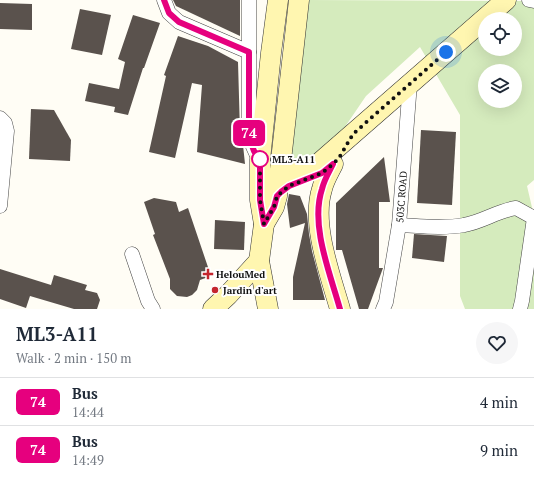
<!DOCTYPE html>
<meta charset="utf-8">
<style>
:root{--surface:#fff;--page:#f6f6f7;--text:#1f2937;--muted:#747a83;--line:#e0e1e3}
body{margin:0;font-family:"PT Serif",serif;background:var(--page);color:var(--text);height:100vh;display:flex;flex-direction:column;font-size:15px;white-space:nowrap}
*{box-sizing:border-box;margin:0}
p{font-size:13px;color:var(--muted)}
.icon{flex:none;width:22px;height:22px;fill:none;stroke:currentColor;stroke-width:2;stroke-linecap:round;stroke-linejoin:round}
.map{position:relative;height:309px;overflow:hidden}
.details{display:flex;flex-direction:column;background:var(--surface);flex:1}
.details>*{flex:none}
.badge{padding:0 8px;border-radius:6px;font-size:14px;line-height:26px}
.fabs{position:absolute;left:478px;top:12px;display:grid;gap:8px}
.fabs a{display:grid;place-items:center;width:44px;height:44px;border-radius:50%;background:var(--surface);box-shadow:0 4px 16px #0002;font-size:20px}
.you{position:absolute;width:20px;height:20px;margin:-10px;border:3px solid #fff;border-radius:50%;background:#1a73e8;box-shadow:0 0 0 6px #1a73e833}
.map>.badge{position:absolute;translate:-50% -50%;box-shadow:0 0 0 2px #fff}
.round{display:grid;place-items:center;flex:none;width:42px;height:42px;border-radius:21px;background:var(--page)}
.head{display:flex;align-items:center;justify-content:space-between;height:68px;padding:0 16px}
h1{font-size:19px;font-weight:700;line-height:30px}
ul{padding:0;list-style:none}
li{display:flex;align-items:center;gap:12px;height:48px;padding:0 16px;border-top:1px solid var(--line)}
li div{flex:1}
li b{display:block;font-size:15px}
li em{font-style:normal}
li .badge{min-width:44px;font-weight:700;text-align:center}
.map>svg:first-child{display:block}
.green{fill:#d5ebbd;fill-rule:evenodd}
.building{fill:#5a524d}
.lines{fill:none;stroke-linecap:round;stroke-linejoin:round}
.street-casing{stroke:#444;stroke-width:15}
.secondary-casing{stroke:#333;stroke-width:21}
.street{stroke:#fff;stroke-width:14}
.secondary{stroke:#fff6b0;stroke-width:20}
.line-casing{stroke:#fff;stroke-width:9}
.line{stroke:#e6007e;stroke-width:6}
.walk{stroke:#111;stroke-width:4;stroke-dasharray:0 7.2}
.stop-dot{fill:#fff;stroke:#e6007e;stroke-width:2}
.poi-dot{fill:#c4262e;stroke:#fff;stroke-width:1.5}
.labels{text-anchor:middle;stroke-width:4;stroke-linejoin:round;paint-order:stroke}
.stop-label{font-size:10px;font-weight:bold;fill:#111;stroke:#fff;text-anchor:start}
.street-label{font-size:10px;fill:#111;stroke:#fff}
.poi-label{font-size:10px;font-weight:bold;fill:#111;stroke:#fff;text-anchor:start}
</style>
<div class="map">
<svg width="534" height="309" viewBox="0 0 534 309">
<rect width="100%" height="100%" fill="#fffdf5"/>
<!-- green -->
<path class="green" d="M309 0 534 1V180L527 186 534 216V309H465L460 296V115L420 47 366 96 336 140 326 151 297 166 291 157ZM485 19H515V49H485ZM485 71H515V101H485Z"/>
<!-- building -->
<g class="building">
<path d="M173 0H240V36L176 6Z"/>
<path d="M0 3 32 4V30L0 29Z"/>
<path d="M80 9 111 15 102 55 71 49Z"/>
<path d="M133 15 160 23 144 68H143L128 115 114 112 115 107 85 101 89 83 119 89 125 62 118 59Z"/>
<path d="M178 36 208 46 238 62 240 132 243 145 245 164 197 152 202 85 192 83 175 158 149 152 166 76 164 75Z"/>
<path d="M31 109 54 110 71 140 70 161 29 159Z"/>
<path d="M421 130 456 132 452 205 417 203Z"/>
<path d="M384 157 390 202H379V268H383L368 309H359L342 250H336V203Z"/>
<path d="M289 194 300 196 307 214 309 234 312 251 325 300H293V277L305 223 290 228 287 204Z"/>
<path d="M154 198 176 202 179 212 188 208 211 276 200 280 197 290 192 295 187 297 177 296 170 289V279L153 235 155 234 144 202Z"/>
<path d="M215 220 245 222 244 250 214 249Z"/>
<path d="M414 234 447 236 444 262 412 258Z"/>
<path d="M0 269 51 285 54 275 87 285 85 290 97 293 100 300 97 309H74L30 296 26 308 0 299Z"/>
</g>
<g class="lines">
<!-- street casing -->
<g class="street-casing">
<g id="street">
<path d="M164 0 169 13 179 22 249 52"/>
<path d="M249 0V132C251 144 254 151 260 160"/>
<path d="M529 0 534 1"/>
<path d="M0 118 5 123 7 131 0 206"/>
<path d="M399 225C420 226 443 229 464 225 482 222 497 211 516 208L534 218 522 301 520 309"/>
<path d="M132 254 148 301 153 309"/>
<path id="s1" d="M383 309 386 302 399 225 410 83"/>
</g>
</g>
<!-- secondary casing -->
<g class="secondary-casing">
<g id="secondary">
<path d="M281 159C288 179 303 173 317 165L506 0"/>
<path d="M333 164C329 172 324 180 322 189 311 224 330 274 340 309"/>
<path d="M264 224 274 207 277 196 299 0"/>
<path d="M213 309 228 295 259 261"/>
<path d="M268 309 259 261 264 224 260 200V160L271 53 278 0"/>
</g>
</g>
<!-- street -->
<use href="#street" class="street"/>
<!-- secondary -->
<use href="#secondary" class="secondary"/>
</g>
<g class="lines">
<!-- line casing -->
<g class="line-casing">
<path id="line" d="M164 0 169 13 179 22 249 52V132L251 143 254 151 260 160V200L264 224 274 207 277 196 281 192 289 186 322 173 333 164C329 172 324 180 322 189 310 225 330 273 340 309"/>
</g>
<!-- line -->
<use href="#line" class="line"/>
<!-- walk -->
<path class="walk" d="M260 159V200L264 224 274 207 277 196 289 186 322 173 333 164 339 158 353 134 446 52"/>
</g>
<!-- markers -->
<circle class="stop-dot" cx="260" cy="159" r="8"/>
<g class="poi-dot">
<path d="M206 268h4v4h4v4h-4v4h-4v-4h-4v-4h4z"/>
<circle cx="215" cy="290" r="4"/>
</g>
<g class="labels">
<!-- stop labels -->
<g class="stop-label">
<text x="272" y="163">ML3-A11</text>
</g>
<!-- street labels -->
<g class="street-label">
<text dy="4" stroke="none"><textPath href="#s1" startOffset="114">503C ROAD</textPath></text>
</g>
<!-- poi labels -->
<g class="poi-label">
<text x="216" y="278">HelouMed</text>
<text x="223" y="294">Jardin d'art</text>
</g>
</g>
</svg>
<div class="fabs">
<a><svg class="icon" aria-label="locate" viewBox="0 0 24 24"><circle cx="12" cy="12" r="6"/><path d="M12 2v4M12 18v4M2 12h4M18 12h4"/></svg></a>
<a><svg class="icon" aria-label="layers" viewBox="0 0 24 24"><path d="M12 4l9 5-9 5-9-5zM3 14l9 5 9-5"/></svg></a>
</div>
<div class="you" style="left:446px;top:52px"></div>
<b class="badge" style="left:249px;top:133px;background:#e6007e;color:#fff">74</b>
</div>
<section class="details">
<div class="head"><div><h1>ML3-A11</h1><p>Walk · 2 min · 150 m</p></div><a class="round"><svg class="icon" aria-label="heart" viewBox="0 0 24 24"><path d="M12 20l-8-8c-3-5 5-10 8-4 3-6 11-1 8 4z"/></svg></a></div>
<ul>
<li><span class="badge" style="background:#e6007e;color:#fff">74</span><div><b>Bus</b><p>14:44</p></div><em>4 min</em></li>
<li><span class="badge" style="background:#e6007e;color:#fff">74</span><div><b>Bus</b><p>14:49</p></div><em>9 min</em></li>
</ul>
</section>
